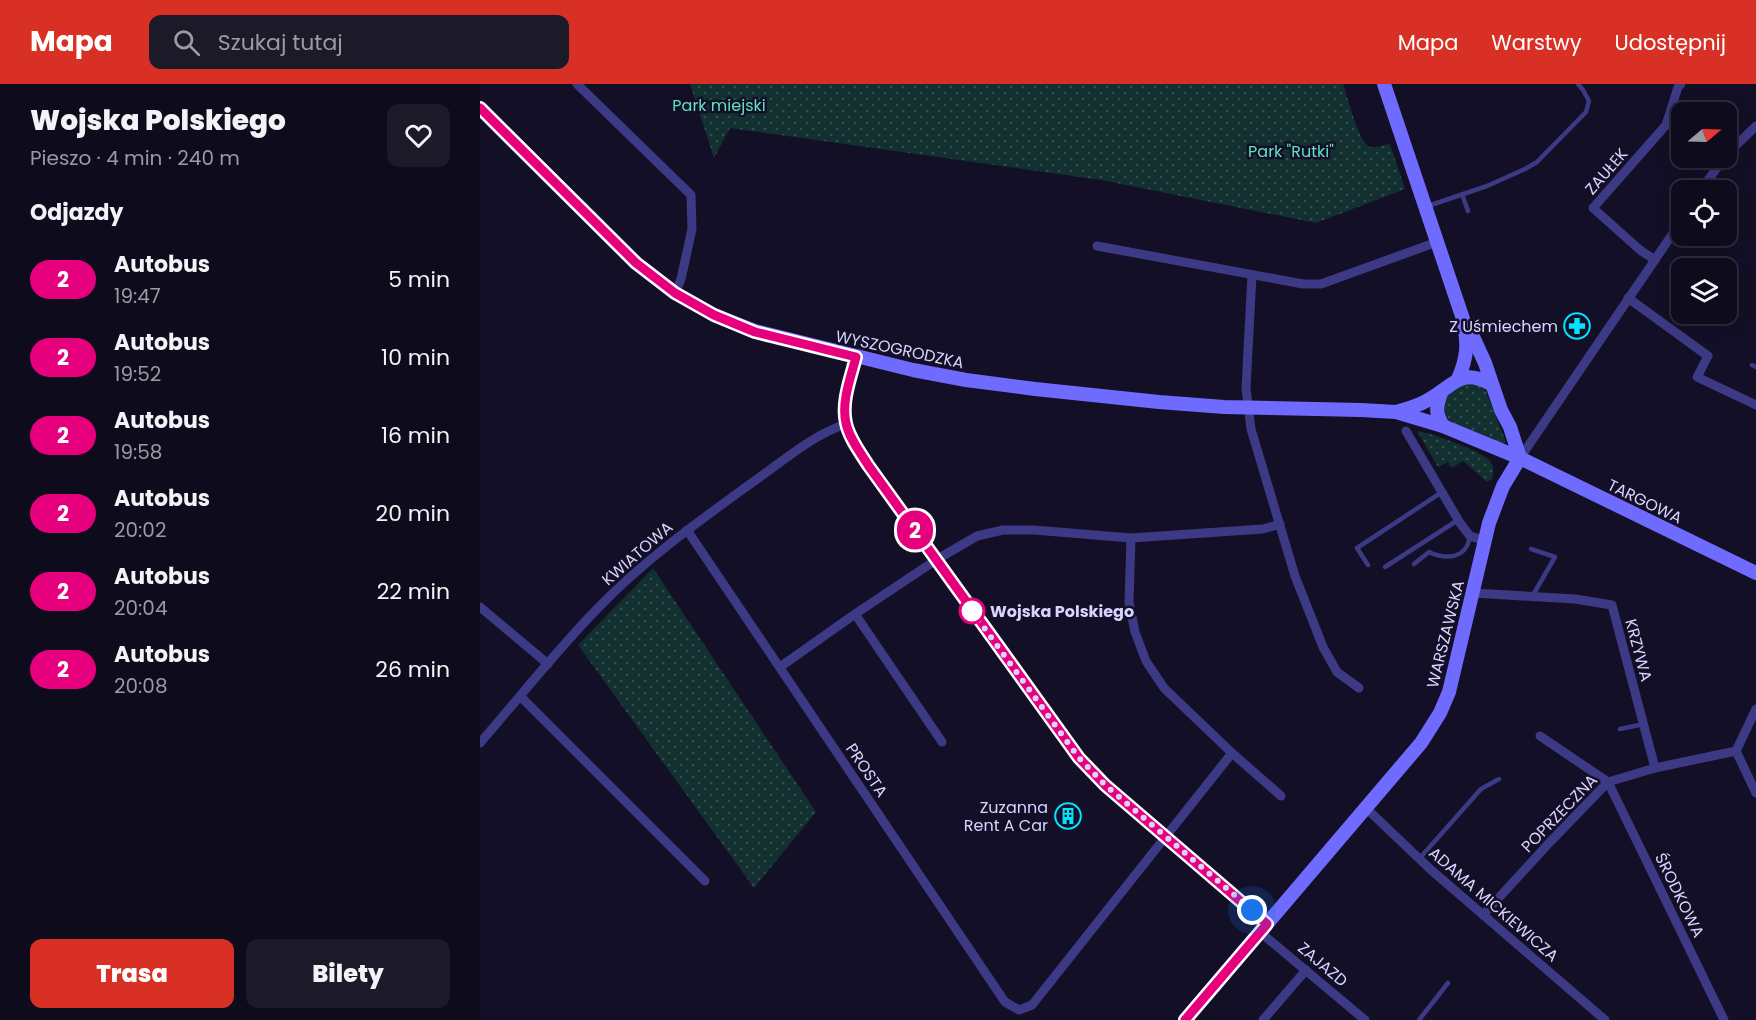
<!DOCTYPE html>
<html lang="pl">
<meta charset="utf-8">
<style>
:root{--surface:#0e0b1c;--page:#1c1929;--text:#f1f3f6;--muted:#9b9ba3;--line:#2e2b3b;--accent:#d93025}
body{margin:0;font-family:Poppins,sans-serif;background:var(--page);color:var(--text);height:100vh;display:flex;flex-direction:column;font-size:22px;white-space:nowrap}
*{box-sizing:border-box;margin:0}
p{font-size:20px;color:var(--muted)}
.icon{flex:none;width:33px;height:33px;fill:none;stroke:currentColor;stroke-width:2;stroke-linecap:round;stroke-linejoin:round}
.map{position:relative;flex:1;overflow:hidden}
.panel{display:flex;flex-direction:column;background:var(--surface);width:480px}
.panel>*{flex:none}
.badge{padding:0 12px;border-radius:20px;font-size:21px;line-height:39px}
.needle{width:39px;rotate:71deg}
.controls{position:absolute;left:1191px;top:18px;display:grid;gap:12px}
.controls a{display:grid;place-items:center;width:66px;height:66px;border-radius:12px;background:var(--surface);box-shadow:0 3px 15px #0003,0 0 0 2px var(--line);font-size:30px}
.you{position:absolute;width:30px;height:30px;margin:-15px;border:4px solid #fff;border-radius:50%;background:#1a73e8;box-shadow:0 0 0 9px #1a73e833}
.map>.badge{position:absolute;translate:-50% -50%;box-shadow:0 0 0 3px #fff}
h2{padding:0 30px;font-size:22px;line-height:54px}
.round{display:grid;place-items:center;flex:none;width:63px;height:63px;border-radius:12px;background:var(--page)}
.head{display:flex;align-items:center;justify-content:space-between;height:102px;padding:0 30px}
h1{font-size:28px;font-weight:800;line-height:45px}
.button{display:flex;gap:12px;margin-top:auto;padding:12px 30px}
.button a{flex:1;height:69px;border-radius:12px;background:var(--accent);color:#fff;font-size:24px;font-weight:800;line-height:69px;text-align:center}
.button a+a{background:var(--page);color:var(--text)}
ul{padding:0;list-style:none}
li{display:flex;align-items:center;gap:18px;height:78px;padding:0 30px}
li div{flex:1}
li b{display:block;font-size:22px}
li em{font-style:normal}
li .badge{min-width:66px;font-weight:700;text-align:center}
header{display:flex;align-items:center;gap:36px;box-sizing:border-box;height:84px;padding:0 30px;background:var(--accent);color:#fff}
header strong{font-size:28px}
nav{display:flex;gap:33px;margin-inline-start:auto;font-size:21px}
.search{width:420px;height:54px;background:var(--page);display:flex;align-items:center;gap:15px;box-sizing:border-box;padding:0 21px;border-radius:12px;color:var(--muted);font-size:22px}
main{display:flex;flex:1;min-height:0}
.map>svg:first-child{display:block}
.green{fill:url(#green-dots)}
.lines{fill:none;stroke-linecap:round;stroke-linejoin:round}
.lane{stroke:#3d3a85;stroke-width:4.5}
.street{stroke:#3d3a85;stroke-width:9}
.secondary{stroke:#6f6bff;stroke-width:14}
.line-casing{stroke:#fff;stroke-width:14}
.line{stroke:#e6007e;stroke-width:9}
.walk{stroke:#d9d4ff;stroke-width:6;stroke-dasharray:0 10.8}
.stop-dot{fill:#fff;stroke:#e6007e;stroke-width:3}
.labels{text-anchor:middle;stroke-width:5;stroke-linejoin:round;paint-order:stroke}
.park-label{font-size:16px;fill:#5fe0c0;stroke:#130f26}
.street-label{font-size:16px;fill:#d9d4ff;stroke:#130f26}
.poi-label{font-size:16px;fill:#d9d4ff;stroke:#130f26;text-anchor:end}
.stop-label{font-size:16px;font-weight:bold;fill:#d9d4ff;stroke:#130f26;text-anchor:start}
</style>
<header>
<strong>Mapa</strong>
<div class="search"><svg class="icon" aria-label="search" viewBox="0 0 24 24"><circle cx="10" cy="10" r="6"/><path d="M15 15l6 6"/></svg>Szukaj tutaj</div>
<nav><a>Mapa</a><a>Warstwy</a><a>Udostępnij</a></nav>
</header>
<main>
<section class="panel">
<div class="head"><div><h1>Wojska Polskiego</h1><p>Pieszo · 4 min · 240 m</p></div><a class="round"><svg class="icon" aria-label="heart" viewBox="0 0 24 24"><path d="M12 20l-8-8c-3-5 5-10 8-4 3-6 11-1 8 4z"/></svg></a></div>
<h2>Odjazdy</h2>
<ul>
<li><span class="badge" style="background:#e6007e;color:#fff">2</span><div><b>Autobus</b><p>19:47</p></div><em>5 min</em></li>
<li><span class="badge" style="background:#e6007e;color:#fff">2</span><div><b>Autobus</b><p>19:52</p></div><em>10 min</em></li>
<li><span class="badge" style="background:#e6007e;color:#fff">2</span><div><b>Autobus</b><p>19:58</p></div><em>16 min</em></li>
<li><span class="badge" style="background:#e6007e;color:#fff">2</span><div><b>Autobus</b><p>20:02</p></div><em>20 min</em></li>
<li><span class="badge" style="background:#e6007e;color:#fff">2</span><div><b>Autobus</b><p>20:04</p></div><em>22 min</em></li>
<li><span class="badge" style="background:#e6007e;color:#fff">2</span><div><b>Autobus</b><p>20:08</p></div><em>26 min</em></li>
</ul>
<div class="button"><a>Trasa</a><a>Bilety</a></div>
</section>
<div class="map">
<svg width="1276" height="936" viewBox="0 0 1276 936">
<defs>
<pattern id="green-dots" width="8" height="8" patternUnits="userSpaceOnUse" patternTransform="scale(1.5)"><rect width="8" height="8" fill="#12302f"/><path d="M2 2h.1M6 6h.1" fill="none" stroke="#344d4e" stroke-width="1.8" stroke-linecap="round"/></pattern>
</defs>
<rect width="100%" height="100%" fill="#130f26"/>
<!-- green -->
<g class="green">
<path d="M210 0H863C868 13 878 58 890 63 896 64 904 61 910 60L925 105 836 139 621 96 250 44 234 74Z"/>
<path d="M988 299H997L1005 305 1026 358 1024 360 968 336C956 317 971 306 988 299Z"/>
<path d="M937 347C949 348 1004 368 1010 377 1014 383 1014 388 1012 395L1007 398 983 377 972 384 968 378 958 383Z"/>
<path d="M173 484 336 728 274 804 98 561Z"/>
</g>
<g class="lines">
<!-- lane -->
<g class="lane">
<path d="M982 110 988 127"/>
<path d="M948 122 1007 102 1045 85 1057 78 1106 28 1109 17 1103 6 1098 0"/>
<path d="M1272 281 1276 283"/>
<path d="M1051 465 1075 473 1053 511"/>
<path d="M934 480 949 468C961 474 979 476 987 462 989 459 989 455 990 452"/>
<path d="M888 481 877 464 962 408"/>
<path d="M905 483 978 436"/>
<path d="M1140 645 1164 640"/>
<path d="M939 775 1001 705 1019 695"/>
<path d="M939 936 968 899"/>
</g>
<!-- street -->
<g class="street">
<path d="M97 0 211 111 212 145 201 195 195 209"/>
<path d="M1246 71 1276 42"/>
<path d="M1221 106 1244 74"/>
<path d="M617 162 823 200H841L957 158"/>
<path d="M1175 176 1160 166 1113 124 1186 41 1198 3 1201 0"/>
<path d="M772 191 766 304 771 345 815 492 843 563 857 588 879 604"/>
<path d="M1148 214 1228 272 1217 293 1276 321"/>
<path d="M376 273 365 317 364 329 366 340 372 356 388 381 492 527 599 674 625 701 787 840"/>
<path d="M926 347 980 439 990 452 1005 457"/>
<path d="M1040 374 1202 136"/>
<path d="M207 446 525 918 539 926 552 921 752 669"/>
<path d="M651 454 649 518 655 548 666 577 684 604 752 669 801 712"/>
<path d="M993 509 1095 515 1132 521 1175 684"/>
<path d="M0 523 68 580"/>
<path d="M375 530 462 658"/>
<path d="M300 583 375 530 456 476 497 452 523 446H554L651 454 783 445 800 440"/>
<path d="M40 612 225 797"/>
<path d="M1060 652 1128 698 1244 936"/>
<path d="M0 659C39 614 76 567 117 525 164 476 219 437 273 398 302 378 332 351 366 340"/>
<path d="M1256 667 1276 709"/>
<path d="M886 724 950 785 1125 936"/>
<path d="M1003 831 1070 758 1128 698 1175 684 1256 667 1276 625"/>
<path d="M780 848 885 936"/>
<path d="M783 936 826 886"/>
</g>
<!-- secondary -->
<g class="secondary">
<path d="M904 0 983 235C988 259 988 272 978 295"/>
<path d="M0 24 156 179 195 209 234 231 275 247 433 286 486 296 555 305 679 318 744 323 881 326 916 328 963 342 1040 374 1276 489"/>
<path d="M989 244 1005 279 1021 326 1030 343 1040 374"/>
<path d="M961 309C956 324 955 328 963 342"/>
<path d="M916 328C927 325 938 322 948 316 974 302 979 283 1011 300"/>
<path d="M705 936 941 659 960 629 969 608 1009 439 1023 402 1040 374"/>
</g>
</g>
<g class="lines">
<!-- line casing -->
<g class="line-casing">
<path id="line" d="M0 24 156 179 195 209 234 231 275 248 376 273C371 293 361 318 366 339 369 354 380 368 388 381L599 674 625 701 787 840 705 936"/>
</g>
<!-- line -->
<use href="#line" class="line"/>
<!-- walk -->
<path class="walk" d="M492 527 599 674 625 701 772 826"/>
</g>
<!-- icons -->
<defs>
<g id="pharmacy-ring" transform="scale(1.35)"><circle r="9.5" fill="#130f26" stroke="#00e5ff" stroke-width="1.5"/><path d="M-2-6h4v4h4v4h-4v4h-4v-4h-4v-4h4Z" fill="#00e5ff"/></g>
<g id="building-ring" transform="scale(1.35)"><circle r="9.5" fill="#130f26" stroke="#00e5ff" stroke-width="1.5"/><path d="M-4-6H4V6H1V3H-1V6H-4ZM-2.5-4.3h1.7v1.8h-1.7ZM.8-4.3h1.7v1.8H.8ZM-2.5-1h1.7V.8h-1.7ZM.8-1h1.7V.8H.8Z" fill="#00e5ff"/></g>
</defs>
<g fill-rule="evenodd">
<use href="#pharmacy-ring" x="1097" y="242"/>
<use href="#building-ring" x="588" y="732"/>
</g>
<!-- markers -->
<circle class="stop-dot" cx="492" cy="527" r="12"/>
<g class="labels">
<!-- park labels -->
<g class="park-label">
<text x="239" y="27">Park miejski</text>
<text x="811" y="73">Park "Rutki"</text>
</g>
<!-- street labels -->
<g class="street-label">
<text transform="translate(1126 87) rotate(-49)" y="6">ZAUŁEK</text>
<text transform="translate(420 265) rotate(12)" y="6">WYSZOGRODZKA</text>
<text transform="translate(1165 417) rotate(26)" y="6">TARGOWA</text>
<text transform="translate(157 469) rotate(-41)" y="6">KWIATOWA</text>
<text transform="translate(965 550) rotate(-76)" y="6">WARSZAWSKA</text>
<text transform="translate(1159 566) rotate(75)" y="6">KRZYWA</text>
<text transform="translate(387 686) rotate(56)" y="6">PROSTA</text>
<text transform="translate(1079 729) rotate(-46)" y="6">POPRZECZNA</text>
<text transform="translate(1200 811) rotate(64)" y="6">ŚRODKOWA</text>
<text transform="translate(1014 820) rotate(41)" y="6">ADAMA MICKIEWICZA</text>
<text transform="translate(843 880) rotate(40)" y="6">ZAJAZD</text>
</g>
<!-- poi labels -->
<g class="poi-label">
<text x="1078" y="248">Z Uśmiechem</text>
<text x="568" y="729">Zuzanna<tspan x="568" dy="18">Rent A Car</tspan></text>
</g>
<!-- stop labels -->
<g class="stop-label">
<text x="510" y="533">Wojska Polskiego</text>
</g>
</g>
</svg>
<div class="controls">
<a><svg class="needle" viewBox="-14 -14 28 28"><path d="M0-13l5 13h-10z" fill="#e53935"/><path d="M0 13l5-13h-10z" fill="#9b9ba3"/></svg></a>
<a><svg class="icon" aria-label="locate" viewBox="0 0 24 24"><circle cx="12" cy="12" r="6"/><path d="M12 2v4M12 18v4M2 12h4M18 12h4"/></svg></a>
<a><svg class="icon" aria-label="layers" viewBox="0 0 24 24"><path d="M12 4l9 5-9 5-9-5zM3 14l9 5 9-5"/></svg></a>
</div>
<div class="you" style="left:772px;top:826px"></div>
<b class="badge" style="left:435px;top:446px;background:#e6007e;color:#fff">2</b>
</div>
</main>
